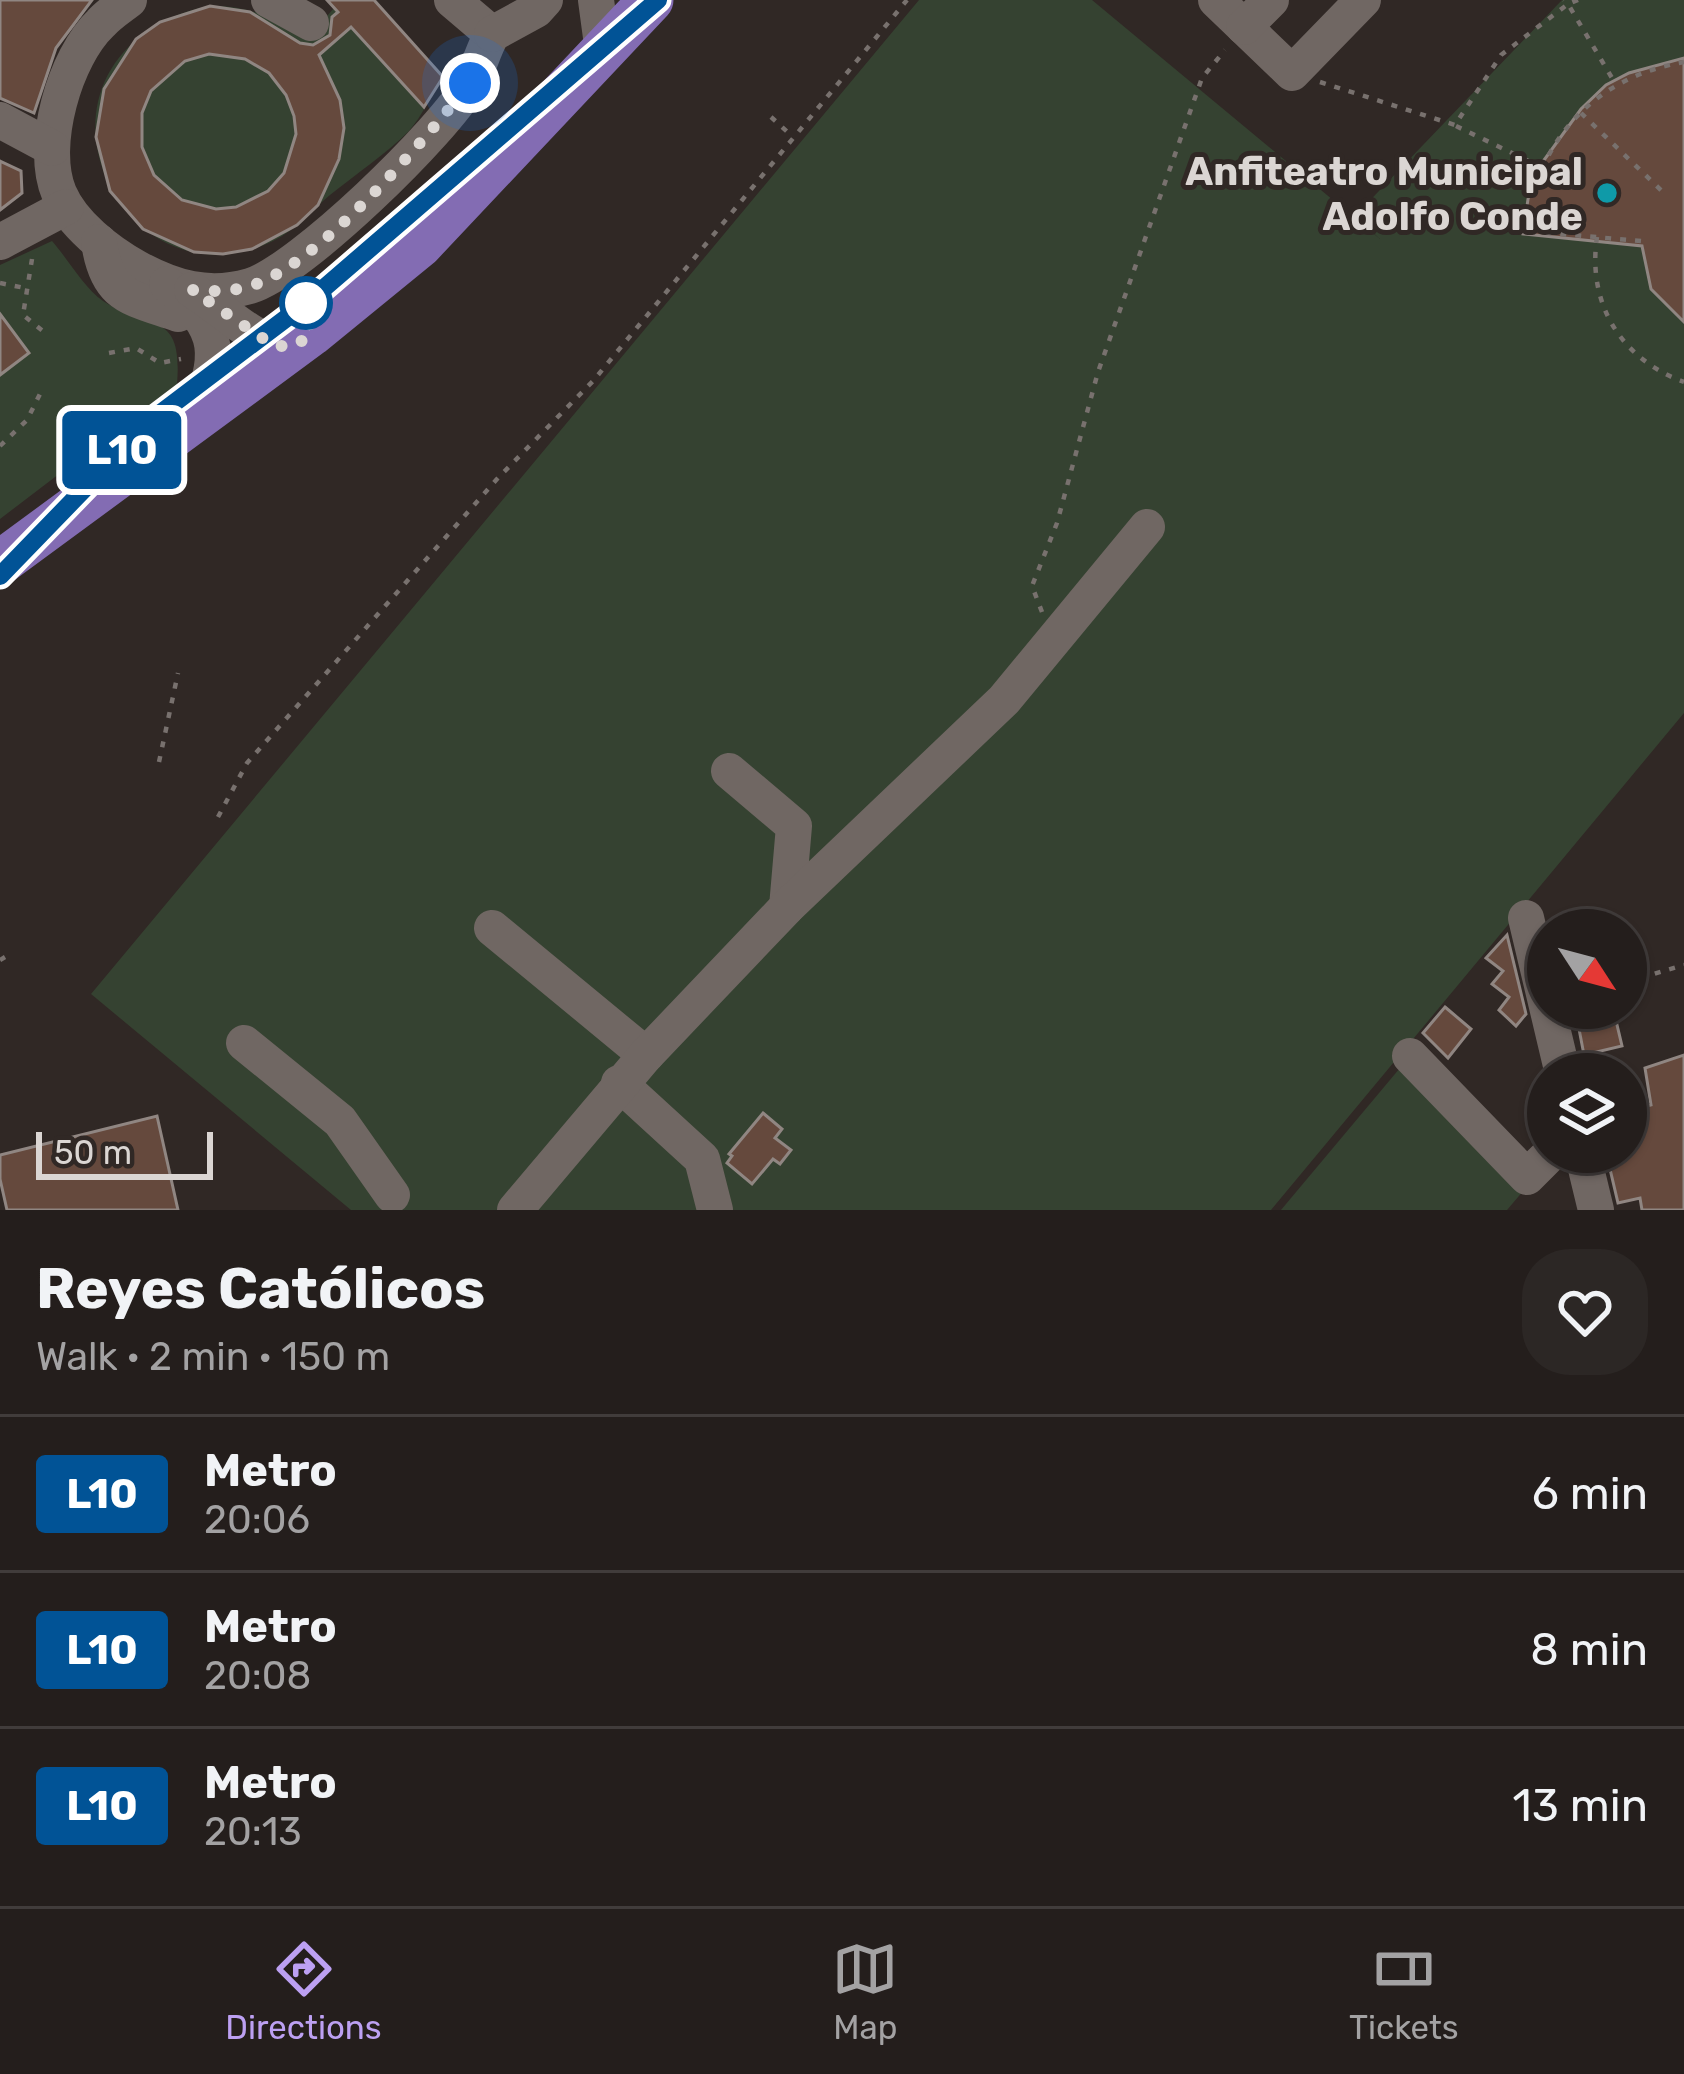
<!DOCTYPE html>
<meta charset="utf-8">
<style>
:root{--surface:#241e1c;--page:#2c2725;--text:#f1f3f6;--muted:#a3a2a3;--line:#413c3b;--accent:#bca0f2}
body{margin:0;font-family:Rubik,sans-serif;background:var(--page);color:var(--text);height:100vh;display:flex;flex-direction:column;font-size:45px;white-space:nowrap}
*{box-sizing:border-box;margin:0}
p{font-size:39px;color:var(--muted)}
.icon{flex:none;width:66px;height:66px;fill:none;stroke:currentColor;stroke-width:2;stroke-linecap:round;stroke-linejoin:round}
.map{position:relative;height:1210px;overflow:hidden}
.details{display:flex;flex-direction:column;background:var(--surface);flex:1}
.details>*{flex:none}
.badge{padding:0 24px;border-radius:9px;font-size:42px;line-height:78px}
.needle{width:78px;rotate:126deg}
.tools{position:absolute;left:1527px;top:909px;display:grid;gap:24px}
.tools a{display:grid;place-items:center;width:120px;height:120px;border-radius:50%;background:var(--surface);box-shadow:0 3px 9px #0004,0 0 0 3px var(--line);font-size:60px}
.scale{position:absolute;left:36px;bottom:30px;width:177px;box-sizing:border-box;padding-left:12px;border:6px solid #dbd6d3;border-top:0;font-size:33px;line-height:42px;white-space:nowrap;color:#dbd6d3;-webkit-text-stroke:9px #302825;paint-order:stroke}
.you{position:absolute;width:60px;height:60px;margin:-30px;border:9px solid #fff;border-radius:50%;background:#1a73e8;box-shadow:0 0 0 18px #1a73e833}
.map>.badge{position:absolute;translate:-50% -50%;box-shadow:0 0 0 6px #fff}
.round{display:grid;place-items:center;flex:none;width:126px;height:126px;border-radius:48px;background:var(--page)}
.summary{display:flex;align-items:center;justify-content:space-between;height:204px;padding:0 36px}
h1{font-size:57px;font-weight:700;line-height:90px}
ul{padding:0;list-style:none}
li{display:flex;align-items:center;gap:36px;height:156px;padding:0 36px;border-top:3px solid var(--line)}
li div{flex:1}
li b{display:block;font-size:45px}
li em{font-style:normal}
li .badge{min-width:132px;font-weight:700;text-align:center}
.menu{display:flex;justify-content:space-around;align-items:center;height:168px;border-top:3px solid var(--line);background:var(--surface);font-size:33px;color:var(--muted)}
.menu a{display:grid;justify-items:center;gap:6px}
.menu .active{color:var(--accent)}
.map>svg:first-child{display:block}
.green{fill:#354231}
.building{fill:#65493d;stroke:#908682;stroke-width:3;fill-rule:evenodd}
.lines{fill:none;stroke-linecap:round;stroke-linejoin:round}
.path{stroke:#78716e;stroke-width:4.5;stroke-dasharray:6 9;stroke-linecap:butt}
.minor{stroke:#706763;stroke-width:36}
.major{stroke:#836cb3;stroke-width:45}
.line-casing{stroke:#fff;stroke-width:27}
.line{stroke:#015396;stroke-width:18}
.walk{stroke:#dbd6d3;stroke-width:12;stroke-dasharray:0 21.6}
.culture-dot{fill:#0f9aa8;stroke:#302825;stroke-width:4.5}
.stop-dot{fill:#fff;stroke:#015396;stroke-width:6}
.labels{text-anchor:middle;stroke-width:10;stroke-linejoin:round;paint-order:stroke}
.poi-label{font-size:39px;font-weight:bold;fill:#dbd6d3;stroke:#302825;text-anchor:end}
</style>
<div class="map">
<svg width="1684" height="1210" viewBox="0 0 1684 1210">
<rect width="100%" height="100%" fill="#302825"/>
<!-- green -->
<g class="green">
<path d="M341 0H374L443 77C432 94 422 116 409 131 386 154 356 174 330 195 312 210 296 230 273 241 134 307 27 113 148 31 167 18 192 7 216 6 249 6 282 22 313 32Z"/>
<path d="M919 0H1092L1380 239 1355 216 1562 0H1684V713L1271 1210H351L91 994Z"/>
<path d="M52 241C68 259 84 288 103 301 151 332 183 309 177 384L0 519V265Z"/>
<path d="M1400 1068 1524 1190 1507 1210H1281Z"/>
</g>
<!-- building -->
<g class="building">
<path d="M0 0H92L56 48 34 113 0 98Z"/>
<path d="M327 0H374L443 77 424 107 351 27 319 55 340 100 344 128 339 159 318 205 297 225 252 249 223 254 194 252 143 229 110 191 96 137 104 89 136 39 160 22 210 6 250 12 300 43 313 45 330 35 332 17 338 12ZM209 54 245 59 269 73 286 95 294 116 296 134 284 173 268 191 236 207 216 209 182 200 154 175 142 147V113L151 91 185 61Z"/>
<path d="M1684 58V322L1651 289 1642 246 1523 234 1528 199 1539 167 1581 109 1606 85 1629 73Z"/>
<path d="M0 161 21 171 22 193 0 210Z"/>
<path d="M0 314 29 353 0 375Z"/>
<path d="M1507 935 1526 1014 1516 1026 1499 1010 1509 997 1492 984 1503 971 1486 958Z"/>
<path d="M1445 1007 1471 1029 1448 1058 1423 1033Z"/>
<path d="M1575 1008H1613L1622 1046 1584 1055Z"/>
<path d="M1684 1055V1210H1642L1640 1198 1618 1203 1606 1152H1626V1112L1651 1105 1645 1068Z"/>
<path d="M763 1113 782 1129 775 1138 791 1150 780 1164 773 1159 752 1184 727 1163 732 1156 729 1154Z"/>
<path d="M157 1116 178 1210H7L0 1179V1155Z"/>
</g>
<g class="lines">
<!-- path -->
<g class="path">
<path d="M1578 0 1568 4 1615 83"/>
<path d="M1320 82 1455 125 1501 55 1568 4 1564 0"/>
<path d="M1581 113 1664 193"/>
<path d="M771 117 793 137"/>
<path d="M1456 126 1543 168"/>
<path d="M1597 237C1587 304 1621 359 1684 382"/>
<path d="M1641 241 1526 231C1536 140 1595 77 1684 62"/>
<path d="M32 259 23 315 44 332"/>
<path d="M0 283 25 288"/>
<path d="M109 353 136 348 160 363 181 359"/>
<path d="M0 446 27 420 42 390"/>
<path d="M1042 612 1032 586 1057 523 1098 372 1202 78 1225 50"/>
<path d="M159 762 178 673"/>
<path d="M218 817 247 763 497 479 593 381 907 0"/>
<path d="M0 960 5 957"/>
<path d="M1626 982 1684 965"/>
</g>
<!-- minor -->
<g class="minor">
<path d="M129 0C120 7 109 14 101 23 65 57 39 146 59 193 72 224 108 252 137 268 174 288 208 298 250 286 300 271 444 131 470 84 479 68 483 50 492 34"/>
<path d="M269 0 311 23"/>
<path d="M452 0 492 34"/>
<path d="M596 0 603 52"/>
<path d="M1216 0 1292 73 1363 0"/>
<path d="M1244 27 1271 0"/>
<path d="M492 34 536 10 545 0"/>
<path d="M0 120 52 148"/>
<path d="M0 242 66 207"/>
<path d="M99 242C107 297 129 297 178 314L198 306"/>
<path d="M167 284C225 331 220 355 196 420"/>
<path d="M192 290C226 310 254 346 295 346"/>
<path d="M729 771 794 826 787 907"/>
<path d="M1526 918 1563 1074"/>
<path d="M492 928 646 1055"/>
<path d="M244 1043 340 1121 392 1195"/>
<path d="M1410 1056 1527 1177 1552 1152"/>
<path d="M619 1083 702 1159 715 1210"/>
<path d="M1582 1152 1596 1210"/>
<path d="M515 1210 646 1055 787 907 1004 700 1147 527"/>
</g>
<!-- major -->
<path class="major" d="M0 563 311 334 420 245 651 0"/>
</g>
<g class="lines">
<!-- line casing -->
<g class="line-casing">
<path id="line" d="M0 576 149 422 309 301 658 0"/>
</g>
<!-- line -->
<use href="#line" class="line"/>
<!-- walk -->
<path class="walk" d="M306 303 311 334 295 346H274L192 290C214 292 235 292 256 284 323 259 424 141 470 83"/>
</g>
<!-- markers -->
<circle class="culture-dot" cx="1607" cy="193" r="12"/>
<circle class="stop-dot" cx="306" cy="303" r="24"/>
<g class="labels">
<!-- poi labels -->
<g class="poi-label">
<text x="1583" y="185">Anfiteatro Municipal<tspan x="1583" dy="45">Adolfo Conde</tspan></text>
</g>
</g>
</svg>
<div class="tools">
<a><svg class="needle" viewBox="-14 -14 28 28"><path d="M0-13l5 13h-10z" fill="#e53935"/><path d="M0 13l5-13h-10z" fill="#a3a2a3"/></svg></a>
<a><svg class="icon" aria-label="layers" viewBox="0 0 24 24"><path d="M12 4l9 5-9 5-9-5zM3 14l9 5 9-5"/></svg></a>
</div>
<div class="scale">50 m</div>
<div class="you" style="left:470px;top:83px"></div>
<b class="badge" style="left:122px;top:450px;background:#015396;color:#fff">L10</b>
</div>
<section class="details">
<div class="summary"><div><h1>Reyes Católicos</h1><p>Walk · 2 min · 150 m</p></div><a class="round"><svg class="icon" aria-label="heart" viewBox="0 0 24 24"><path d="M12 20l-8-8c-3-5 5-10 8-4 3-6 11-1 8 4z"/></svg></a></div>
<ul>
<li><span class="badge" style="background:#015396;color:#fff">L10</span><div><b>Metro</b><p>20:06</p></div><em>6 min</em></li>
<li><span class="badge" style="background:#015396;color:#fff">L10</span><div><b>Metro</b><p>20:08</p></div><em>8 min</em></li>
<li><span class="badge" style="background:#015396;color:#fff">L10</span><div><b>Metro</b><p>20:13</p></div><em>13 min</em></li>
</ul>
</section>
<nav class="menu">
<a class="active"><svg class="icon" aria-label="directions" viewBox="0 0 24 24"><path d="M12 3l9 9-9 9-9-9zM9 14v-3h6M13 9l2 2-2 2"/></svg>Directions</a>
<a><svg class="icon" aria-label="map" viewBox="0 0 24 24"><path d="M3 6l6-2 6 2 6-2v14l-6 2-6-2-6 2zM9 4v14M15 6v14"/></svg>Map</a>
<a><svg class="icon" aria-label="tickets" viewBox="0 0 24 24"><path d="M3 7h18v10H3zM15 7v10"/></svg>Tickets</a>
</nav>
